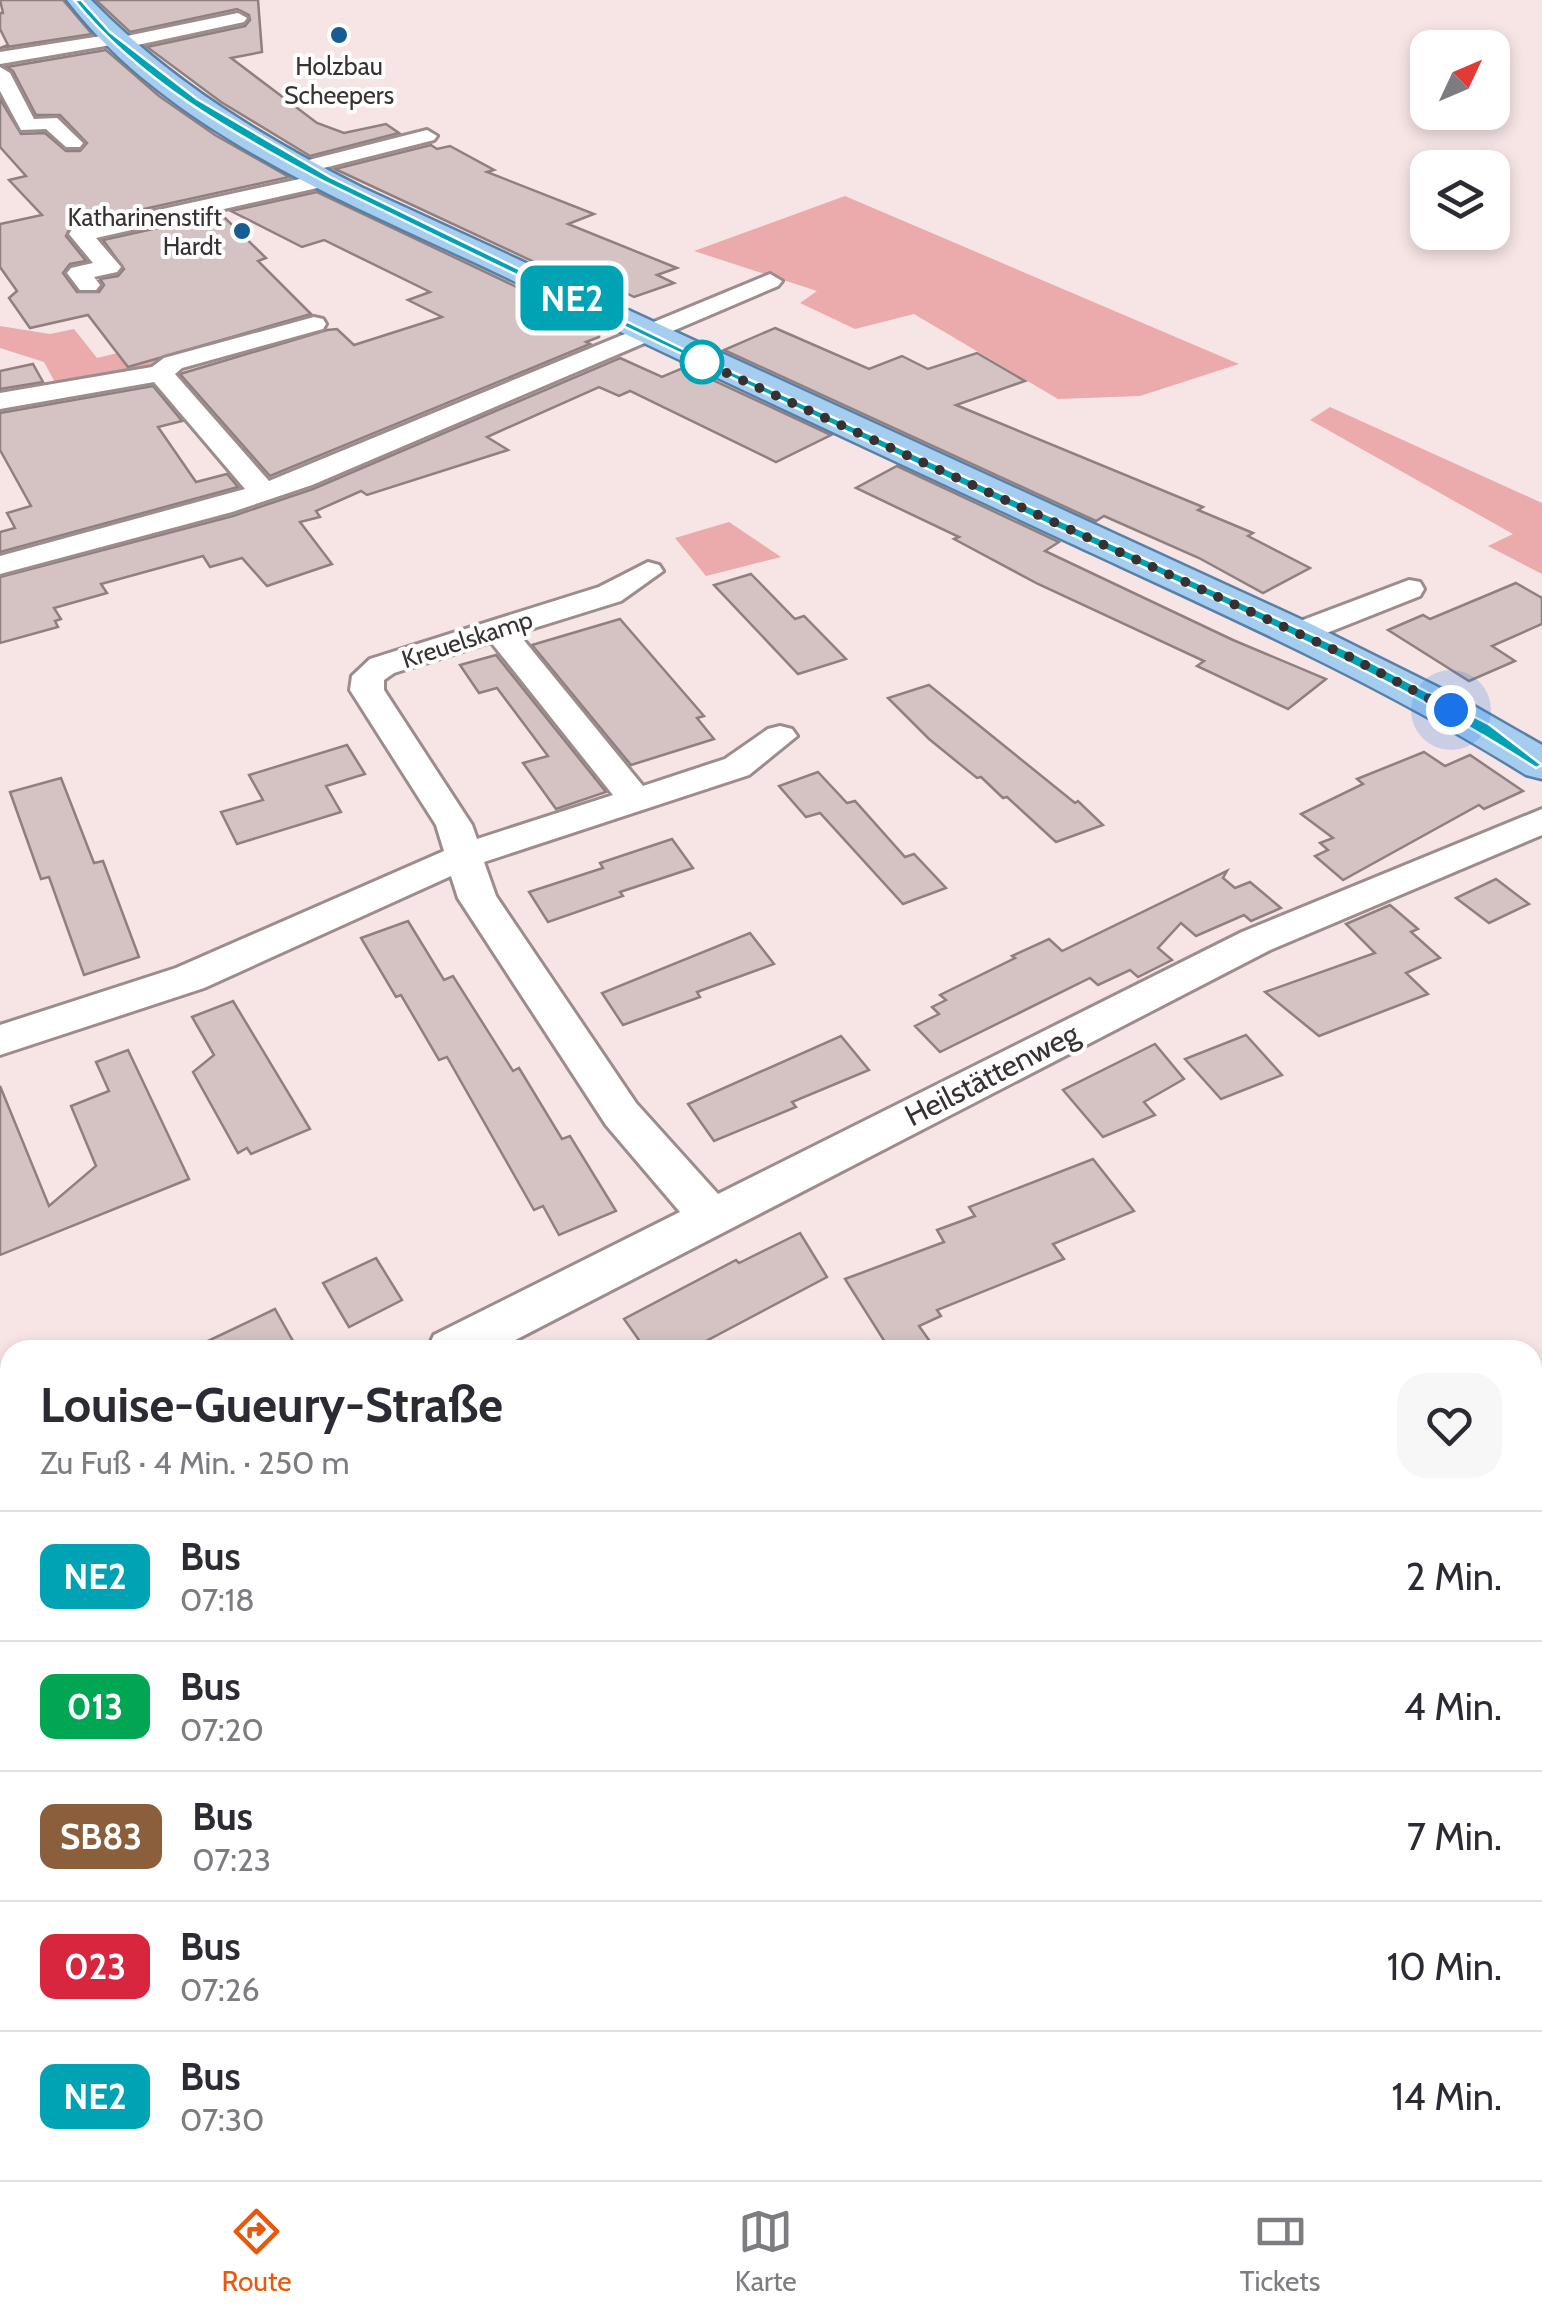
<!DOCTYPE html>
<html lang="de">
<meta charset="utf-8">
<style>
:root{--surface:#fff;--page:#f7f7f7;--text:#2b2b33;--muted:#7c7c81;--line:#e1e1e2;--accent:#ea580c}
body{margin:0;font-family:Cabin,sans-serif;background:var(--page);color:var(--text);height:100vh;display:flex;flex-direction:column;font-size:38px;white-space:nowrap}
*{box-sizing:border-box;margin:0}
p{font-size:32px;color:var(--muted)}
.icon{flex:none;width:55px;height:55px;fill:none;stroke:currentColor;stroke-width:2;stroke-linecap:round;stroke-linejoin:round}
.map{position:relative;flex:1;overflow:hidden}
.sheet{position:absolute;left:0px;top:1340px;width:1542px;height:840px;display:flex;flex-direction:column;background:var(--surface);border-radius:30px 30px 0 0;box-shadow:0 5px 15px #0003}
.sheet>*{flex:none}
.badge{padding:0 20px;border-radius:15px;font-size:35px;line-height:65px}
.needle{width:65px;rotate:46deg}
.tools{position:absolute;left:1410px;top:30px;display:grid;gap:20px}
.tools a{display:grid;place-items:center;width:100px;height:100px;border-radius:20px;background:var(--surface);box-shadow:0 5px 15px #0003;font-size:50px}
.you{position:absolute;width:50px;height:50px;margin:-25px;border:8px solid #fff;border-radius:50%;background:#1a73e8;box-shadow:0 0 0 15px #1a73e833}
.map>.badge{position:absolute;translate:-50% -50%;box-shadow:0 0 0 5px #fff}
.round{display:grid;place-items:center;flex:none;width:105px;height:105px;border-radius:30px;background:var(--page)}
.summary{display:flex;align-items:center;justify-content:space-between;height:170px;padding:0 40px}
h1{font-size:48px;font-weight:700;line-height:75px}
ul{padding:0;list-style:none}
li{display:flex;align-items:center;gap:30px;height:130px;padding:0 40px;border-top:2px solid var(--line)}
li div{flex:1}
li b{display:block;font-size:38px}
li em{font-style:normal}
li .badge{min-width:110px;font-weight:700;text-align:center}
.dock{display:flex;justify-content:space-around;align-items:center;height:140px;border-top:2px solid var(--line);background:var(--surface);font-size:28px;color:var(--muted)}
.dock a{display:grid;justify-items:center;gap:5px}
.dock .current{color:var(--accent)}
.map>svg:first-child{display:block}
.green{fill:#ebaaac}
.building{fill:#d5c3c3;stroke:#8f7f7f;stroke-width:2.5}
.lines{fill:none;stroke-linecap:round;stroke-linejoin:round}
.minor-casing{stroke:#9c8c8c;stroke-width:6}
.major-casing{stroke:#5880a7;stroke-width:5}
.minor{fill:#fff;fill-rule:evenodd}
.major{fill:#a5cdf0;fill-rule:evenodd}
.line{fill:#00a3b4;stroke:#fff;stroke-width:2.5}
.walk{stroke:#383131;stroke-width:10;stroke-dasharray:0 18}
.poi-dot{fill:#185c91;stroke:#fff;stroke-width:4}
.stop-dot{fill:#fff;stroke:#00a3b4;stroke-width:5}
.labels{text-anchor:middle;stroke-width:8;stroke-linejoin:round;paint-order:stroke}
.far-poi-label{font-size:25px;fill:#383131;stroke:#fff}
.far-street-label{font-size:25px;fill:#383131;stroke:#fff}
.street-label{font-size:30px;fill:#383131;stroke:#fff}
</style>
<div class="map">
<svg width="1542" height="2180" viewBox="0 0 1542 2180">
<rect width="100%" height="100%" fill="#f7e5e5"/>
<!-- green -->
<g class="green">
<path d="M845 196 1239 364 1140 396 1058 399 914 314 855 329 800 303 817 291 694 251Z"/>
<path d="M0 326 50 334 74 329 97 358 146 346 161 365 57 386 44 362 0 348Z"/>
<path d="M1330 407 1542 503V574L1488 546 1513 534 1310 420Z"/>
<path d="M729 522 781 557 706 576 675 538Z"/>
<path d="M1542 1515V2180H0V1990L10 1987V2170H1532V1518Z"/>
</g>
<!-- building -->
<g class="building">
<path d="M0 0H63L92 34 0 48 8 45 0 29V13H3Z"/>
<path d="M96 0H258L262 52 231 58 317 123 344 133 386 124 399 133 310 156 221 102 147 47 245 26 250 20 249 15 237 9 130 32Z"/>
<path d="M106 50 159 96 215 135 289 177 71 225 66 236 86 261 70 264 63 273 77 292H99L104 285 100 279 118 276 124 269 103 240 221 214 266 258 258 261 311 314 128 367 88 315 30 328 9 298 17 291 0 267V224L42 215 9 180 26 176 0 147V99L21 134 45 133 66 151H80L87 143 60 115H36L13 71 7 67Z"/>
<path d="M431 145 437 149 450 146 494 170 487 172 594 214 568 224 677 268 657 275 674 283 634 297 607 283 605 295 335 169Z"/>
<path d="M317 192 601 327 599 337 586 342 590 344 270 476 180 374 327 330 337 329 354 345 442 317 408 300 430 292 324 240 302 247 231 211Z"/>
<path d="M775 328 869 369 902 356 928 369 977 353 1025 381 956 405 1203 507 1198 510 1253 533 1248 536 1310 568 1263 593 1199 558 1104 516 1096 521 724 350Z"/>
<path d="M620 358 662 377 685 367 831 435 776 462 630 391 619 396 599 387 487 437 508 450 367 495 361 491 316 511 320 517 300 522 332 564 267 586 242 558 210 567 203 556 101 584 107 593 54 608 61 619 55 621 58 627 0 643V577L233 516 313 489Z"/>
<path d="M33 364 43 382 0 389V371Z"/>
<path d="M153 386 182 421 158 427 196 482 227 474 238 487 0 552V532L15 528 7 513 31 506 0 450V413Z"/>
<path d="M897 466 1059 542 1045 551 1233 640 1326 679 1288 709 1197 666 1204 661 1038 584 954 539 959 537 856 488Z"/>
<path d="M751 574 795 619 804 616 846 659 798 674 714 585Z"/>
<path d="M1516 583 1542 598V624L1492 646 1515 661 1469 681 1388 630 1423 615 1430 619Z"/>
<path d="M620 619 704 716 697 718 714 739 631 765 532 645Z"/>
<path d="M496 655 606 792 556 809 523 763 548 756 497 688 479 693 460 665Z"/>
<path d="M929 685 1075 803 1078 801 1103 825 1056 842 1007 797 1003 798 981 777 977 778 929 739 888 698Z"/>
<path d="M347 745 365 774 326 786 341 812 237 844 221 812 263 800 249 775Z"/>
<path d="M1424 752 1445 766 1470 755 1523 791 1484 809 1479 805 1343 880 1315 856 1328 850 1320 843 1333 838 1301 814 1363 784 1357 779Z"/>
<path d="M818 772 847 803 855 801 905 857 914 854 946 888 903 904 820 813 806 817 779 786Z"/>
<path d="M61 778 94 863 103 861 139 957 84 975 49 877 41 879 10 792Z"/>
<path d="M672 839 693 868 620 892 623 896 548 922 529 892 603 868 600 863Z"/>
<path d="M1227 871 1223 878 1235 888 1250 882 1281 908 1251 921 1244 915 1196 936 1181 923 1158 948 1172 960 1138 977 1130 970 1098 985 1090 978 940 1052 915 1026 939 1014 932 1007 946 1000 940 995 1015 958 1012 956 1049 939 1062 951Z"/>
<path d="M1496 879 1529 904 1489 923 1456 898Z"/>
<path d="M1390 905 1418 929 1411 932 1440 958 1406 973 1428 994 1319 1036 1265 992 1375 953 1346 924Z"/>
<path d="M408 921 444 980 453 976 513 1071 519 1068 562 1139 570 1136 616 1211 559 1235 543 1206 534 1210 447 1057 439 1060 401 995 396 997 361 938Z"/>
<path d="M750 933 774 964 697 992 700 997 623 1025 602 993Z"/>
<path d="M233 1001 310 1129 251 1154 247 1148 238 1153 193 1072 214 1055 192 1017Z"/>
<path d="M1246 1035 1282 1075 1221 1099 1185 1059Z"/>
<path d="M841 1036 869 1070 792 1102 796 1107 714 1141 688 1104Z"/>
<path d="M1155 1044 1184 1079 1144 1102 1155 1115 1103 1137 1063 1090Z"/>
<path d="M128 1050 189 1179 0 1255V1086L49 1206 96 1166 71 1106 109 1091 96 1062Z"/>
<path d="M1093 1159 1134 1211 1053 1244 1064 1259 937 1310 941 1316 919 1326 936 1350H890L845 1279 944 1242 937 1230 975 1216 969 1207Z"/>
<path d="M800 1233 827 1277 689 1350H646L624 1319 736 1260 739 1263Z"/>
<path d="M376 1258 402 1300 349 1327 323 1283Z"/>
<path d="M275 1309 298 1350H189Z"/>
</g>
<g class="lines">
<!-- minor casing -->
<g class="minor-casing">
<g id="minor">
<path d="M238 13 247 18 244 22 119 49 111 45 0 64V52L114 34 122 37Z"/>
<path d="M0 67 10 73 34 119 57 118 83 143 80 147H66L46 129 21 130 0 91Z"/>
<path d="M427 130 437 136 434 140 304 173 293 167 297 163Z"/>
<path d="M327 173 335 174 338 179 335 184 96 238 121 267 117 272 94 277 100 285 96 290H80L67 273 71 268 93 263 69 234 72 229Z"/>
<path d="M770 274 782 281 778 286 312 485 232 512 0 574V556L245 489 154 382 0 409V393L152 367 164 358 314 317 323 319 326 324 323 329 182 368 175 374 269 481Z"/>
<path d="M648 562 659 565 663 571 621 601 518 633 643 786 725 759 768 729 780 726 792 729 797 736 749 775 484 862 496 896 636 1103 718 1194 1242 932 1542 809V835L1270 950 496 1350H427L434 1335 680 1212 606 1125 458 898 451 876 204 988 0 1055V1025L176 968 444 851 436 825 350 690 352 676 370 659 599 587ZM491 642 613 795 477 839 472 825 384 690V680L394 673Z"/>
<path d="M1409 580 1420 582 1424 589 1420 596 1309 640H1287L1282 633 1287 626Z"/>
<path d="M1542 1446V1492L1532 1496V1450Z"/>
<path d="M10 1549V1600L0 1604V1553Z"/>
</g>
</g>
<!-- major casing -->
<g class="major-casing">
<path id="major" d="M67 0H91C171 82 262 137 363 188L1309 623 1460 698 1542 745V779L1526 775C1384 686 1232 618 1081 548 894 461 708 374 522 285 368 210 174 140 67 0Z"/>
</g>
<!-- minor -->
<use href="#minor" class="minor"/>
<!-- major -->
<use href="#major" class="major"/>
</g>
<!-- line -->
<path class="line" d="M74 0H81L110 32 197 99 330 177 702 358 1355 654 1490 725 1542 765 1536 768C1371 662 1186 588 1008 506 778 401 550 292 323 181 234 134 138 80 74 0Z"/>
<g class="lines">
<!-- walk -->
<path class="walk" d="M702 362 698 360 1350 657 1451 710"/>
</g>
<!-- markers -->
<g class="poi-dot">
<circle cx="339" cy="35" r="10"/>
<circle cx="242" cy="231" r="10"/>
</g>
<circle class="stop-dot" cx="702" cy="362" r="20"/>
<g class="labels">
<!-- far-poi labels -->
<g class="far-poi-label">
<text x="339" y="75">Holzbau<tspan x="339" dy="29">Scheepers</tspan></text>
<text x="222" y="226" text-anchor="end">Katharinenstift<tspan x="222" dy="29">Hardt</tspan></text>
</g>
<!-- far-street labels -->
<g class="far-street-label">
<text transform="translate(467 639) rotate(-18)" y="9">Kreuelskamp</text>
</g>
<!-- street labels -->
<g class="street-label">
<text transform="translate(992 1075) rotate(-27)" y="10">Heilstättenweg</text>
</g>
</g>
</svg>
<div class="tools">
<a><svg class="needle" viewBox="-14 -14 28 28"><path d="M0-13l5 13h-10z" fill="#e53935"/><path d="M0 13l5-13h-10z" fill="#7c7c81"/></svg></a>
<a><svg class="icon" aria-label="layers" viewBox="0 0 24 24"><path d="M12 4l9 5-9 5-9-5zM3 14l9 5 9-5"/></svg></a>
</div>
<div class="you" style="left:1451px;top:710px"></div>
<b class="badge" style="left:572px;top:298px;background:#00a3b4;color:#fff">NE2</b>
<section class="sheet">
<div class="summary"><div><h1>Louise-Gueury-Straße</h1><p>Zu Fuß · 4 Min. · 250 m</p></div><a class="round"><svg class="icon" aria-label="heart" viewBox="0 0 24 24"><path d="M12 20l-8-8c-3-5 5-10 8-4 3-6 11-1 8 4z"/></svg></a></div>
<ul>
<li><span class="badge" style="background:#00a3b4;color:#fff">NE2</span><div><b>Bus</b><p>07:18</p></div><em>2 Min.</em></li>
<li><span class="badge" style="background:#00a651;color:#fff">013</span><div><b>Bus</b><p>07:20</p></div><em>4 Min.</em></li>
<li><span class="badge" style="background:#8b5e3c;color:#fff">SB83</span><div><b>Bus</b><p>07:23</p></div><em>7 Min.</em></li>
<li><span class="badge" style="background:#d7263d;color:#fff">023</span><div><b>Bus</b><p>07:26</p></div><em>10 Min.</em></li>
<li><span class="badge" style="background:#00a3b4;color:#fff">NE2</span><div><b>Bus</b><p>07:30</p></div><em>14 Min.</em></li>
</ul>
</section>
</div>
<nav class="dock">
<a class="current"><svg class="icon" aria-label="directions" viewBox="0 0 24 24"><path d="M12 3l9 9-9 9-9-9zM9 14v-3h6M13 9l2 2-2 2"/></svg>Route</a>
<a><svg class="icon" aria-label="map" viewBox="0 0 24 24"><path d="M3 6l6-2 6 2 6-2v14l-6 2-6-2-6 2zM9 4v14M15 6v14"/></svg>Karte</a>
<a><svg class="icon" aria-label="tickets" viewBox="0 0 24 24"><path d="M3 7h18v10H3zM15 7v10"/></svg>Tickets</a>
</nav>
